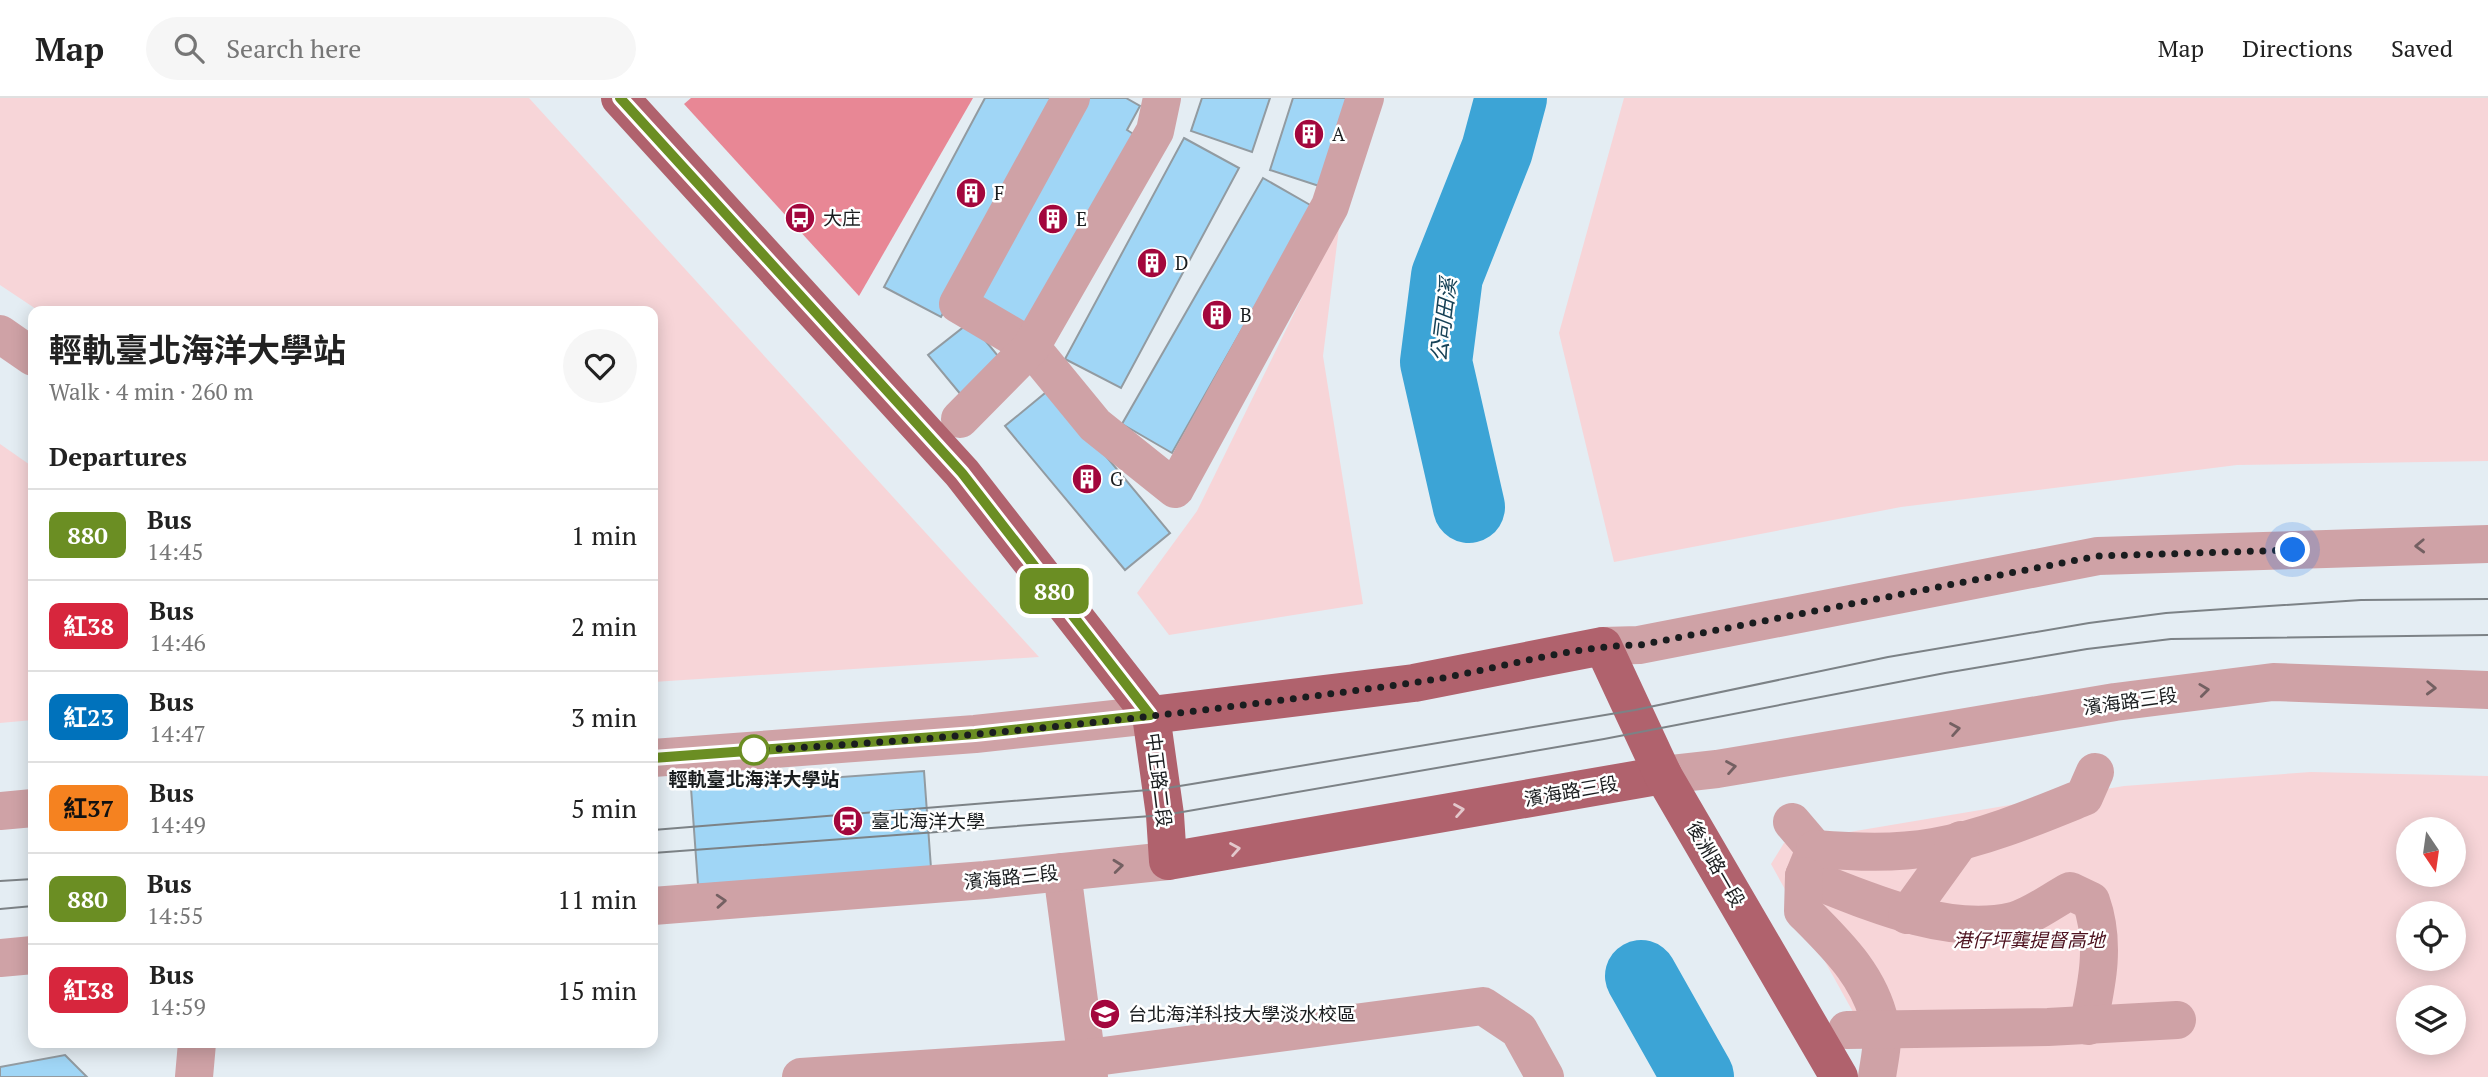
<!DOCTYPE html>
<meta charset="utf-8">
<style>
:root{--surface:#fff;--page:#f6f6f6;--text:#222;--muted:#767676;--line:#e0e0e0}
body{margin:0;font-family:"PT Serif","Noto Sans TC",serif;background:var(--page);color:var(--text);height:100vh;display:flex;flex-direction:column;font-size:26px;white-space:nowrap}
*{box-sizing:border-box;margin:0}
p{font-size:23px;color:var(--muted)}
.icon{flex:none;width:38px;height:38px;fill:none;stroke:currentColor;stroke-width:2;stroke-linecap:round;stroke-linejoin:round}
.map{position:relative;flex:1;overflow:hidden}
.sheet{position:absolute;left:28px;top:208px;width:630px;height:742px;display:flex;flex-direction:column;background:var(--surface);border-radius:14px;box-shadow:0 4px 18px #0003}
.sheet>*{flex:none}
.badge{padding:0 14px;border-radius:10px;font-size:24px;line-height:46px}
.needle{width:46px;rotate:167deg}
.fabs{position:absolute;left:2396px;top:719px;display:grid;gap:14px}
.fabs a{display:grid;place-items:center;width:70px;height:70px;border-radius:50%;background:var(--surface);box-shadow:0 4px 18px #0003;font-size:35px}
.you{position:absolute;width:35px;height:35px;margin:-18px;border:5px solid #fff;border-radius:50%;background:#1a73e8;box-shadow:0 0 0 10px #1a73e833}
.map>.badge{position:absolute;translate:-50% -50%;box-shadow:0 0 0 4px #fff}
h2{padding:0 21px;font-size:26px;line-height:63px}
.round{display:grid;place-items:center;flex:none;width:74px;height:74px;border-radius:37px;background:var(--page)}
.overview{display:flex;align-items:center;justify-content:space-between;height:119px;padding:0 21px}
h1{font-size:33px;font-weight:700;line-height:52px}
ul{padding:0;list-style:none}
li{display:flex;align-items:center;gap:21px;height:91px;padding:0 21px;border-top:2px solid var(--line)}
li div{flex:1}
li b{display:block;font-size:26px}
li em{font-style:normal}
li .badge{min-width:77px;font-weight:700;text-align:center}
header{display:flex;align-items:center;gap:42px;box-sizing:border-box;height:98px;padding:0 35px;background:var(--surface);border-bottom:2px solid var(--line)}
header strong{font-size:33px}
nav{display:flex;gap:38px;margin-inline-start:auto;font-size:24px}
.search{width:490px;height:63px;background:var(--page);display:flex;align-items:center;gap:18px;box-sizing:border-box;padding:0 24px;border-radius:38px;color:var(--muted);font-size:26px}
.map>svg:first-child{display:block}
.green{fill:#f7d5d8;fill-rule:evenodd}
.forest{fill:#e88795}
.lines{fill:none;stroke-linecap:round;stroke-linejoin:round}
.river{stroke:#3ca4d6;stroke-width:72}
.building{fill:#a0d6f6;stroke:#929ba1;stroke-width:2}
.minor{stroke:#cfa2a6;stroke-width:38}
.major{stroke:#b0626d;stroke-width:38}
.tram{stroke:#7c8286;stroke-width:2}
.oneway{stroke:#746062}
.oneway2{stroke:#e3c8cc}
.line-casing{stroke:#fff;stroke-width:16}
.line{stroke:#6b8e23;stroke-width:10}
.walk{stroke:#1a1d1f;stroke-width:7;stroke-dasharray:0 12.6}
.stop-dot{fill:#fff;stroke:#6b8e23;stroke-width:3.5}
.labels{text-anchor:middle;stroke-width:5;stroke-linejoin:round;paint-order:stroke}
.poi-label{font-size:19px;fill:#1a1d1f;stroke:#fff;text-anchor:start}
.street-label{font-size:19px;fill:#1a1d1f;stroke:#fff}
.stop-label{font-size:19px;font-weight:bold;fill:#1a1d1f;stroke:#fff}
.park-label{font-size:19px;font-style:italic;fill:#4d111e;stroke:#fff}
.water-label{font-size:21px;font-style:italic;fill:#164156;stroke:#fff}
</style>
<header>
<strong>Map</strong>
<div class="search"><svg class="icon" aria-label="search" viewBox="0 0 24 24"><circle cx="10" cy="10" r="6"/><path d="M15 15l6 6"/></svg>Search here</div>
<nav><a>Map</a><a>Directions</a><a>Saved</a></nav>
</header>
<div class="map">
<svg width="2488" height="979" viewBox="0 0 2488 979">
<rect width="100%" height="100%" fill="#e4edf3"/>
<!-- green -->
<g class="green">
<path d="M0 0H529L1039 559 653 584V214L39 213 0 187Z"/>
<path d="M1624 0H2488V363L2237 367 1901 409 1614 464 1559 235Z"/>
<path d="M1340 122 1323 258 1363 506 1169 537 1137 495 1197 413Z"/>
<path d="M0 346 33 369V622L0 625Z"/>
<path d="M2311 674 2488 678V979H1889L1771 766 1784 745 2124 688ZM2408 732H2454V777H2408ZM2408 816H2454V861H2408ZM2408 900H2454V945H2408Z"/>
</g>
<!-- forest -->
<path class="forest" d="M691 0H973L859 198 684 6Z"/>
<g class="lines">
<!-- river -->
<g class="river">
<path d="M1469 409 1436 264 1447 178 1497 52 1511 0"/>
<path d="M1641 878 1698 979"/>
</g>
</g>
<!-- building -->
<g class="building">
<path d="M985 0H1058L941 219 884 189Z"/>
<path d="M1081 0H1126L1140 8 1127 32 1135 37 1025 236 970 205Z"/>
<path d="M1202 0H1270L1252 54 1191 33Z"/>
<path d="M1293 0H1349L1319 88 1270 72Z"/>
<path d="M1184 40 1239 70 1121 290 1065 261Z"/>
<path d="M1263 80 1312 108 1172 355 1122 326Z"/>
<path d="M970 224 1003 264 962 298 928 257Z"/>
<path d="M1050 291 1170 435 1125 472 1005 328Z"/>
<path d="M924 673 931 770 698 787 691 690Z"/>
<path d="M65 957 87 979H0V969Z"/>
</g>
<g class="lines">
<!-- minor -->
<g class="minor">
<path d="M1071 0 958 206 1031 249 1095 327 1175 391 1330 108 1365 0"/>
<path d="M0 236 33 259"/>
<path d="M960 321 1031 249 1155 33 1162 0"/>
<path d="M1603 548 1639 547 2098 458 2488 446"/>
<path d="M653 660 975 636 1151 617"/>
<path d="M1663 677 1717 671 2115 604 2273 584 2488 592"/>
<path d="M0 713 33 710"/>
<path d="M1792 724 1815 751 1804 778C1865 802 1946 839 2013 823 2032 818 2053 802 2070 793L2091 803C2106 845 2097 886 2088 928"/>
<path d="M1815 751C1854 754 1895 756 1934 749 1985 740 2037 718 2084 699L2095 674"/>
<path d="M1062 774 1089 979"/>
<path d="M1804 778 1803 813C1837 847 1872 880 1881 930 1884 944 1879 964 1877 979"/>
<path d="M653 808 985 782 1168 763"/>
<path d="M1907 817 1961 742"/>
<path d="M0 860 33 857"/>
<path d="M1847 932 2048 929 2177 922"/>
<path d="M194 979 197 945"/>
<path d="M801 979 1088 960 1483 908 1519 932 1545 979"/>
</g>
<!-- major -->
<g class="major">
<path d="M620 0 962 375 1151 617 1165 717 1168 763 1663 677"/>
<path d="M1151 617 1414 585 1603 548 1663 677 1839 979"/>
</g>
<!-- tram -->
<g class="tram">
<path d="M653 732 1161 691 1192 686 1635 612 1888 559 2089 525 2166 515 2269 508 2361 502 2488 501"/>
<path d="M653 755 1165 717 1604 641 1945 575 2087 551 2171 541 2488 537"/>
<path d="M0 783 33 781"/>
<path d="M0 811 33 808"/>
</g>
</g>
<!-- one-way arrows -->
<defs><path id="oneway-chevron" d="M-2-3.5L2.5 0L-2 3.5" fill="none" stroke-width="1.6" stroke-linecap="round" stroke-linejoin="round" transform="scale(1.75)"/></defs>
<g class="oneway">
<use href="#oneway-chevron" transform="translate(2420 448) rotate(178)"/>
<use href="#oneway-chevron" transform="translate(2431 590) rotate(2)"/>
<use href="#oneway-chevron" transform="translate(2204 592) rotate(-7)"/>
<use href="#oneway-chevron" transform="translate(1955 631) rotate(-10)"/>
<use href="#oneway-chevron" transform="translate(1731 669) rotate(-10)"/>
<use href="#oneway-chevron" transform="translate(1118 768) rotate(-6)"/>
<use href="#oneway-chevron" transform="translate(721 803) rotate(-4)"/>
</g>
<g class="oneway2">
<use href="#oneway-chevron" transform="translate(1459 712) rotate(-10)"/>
<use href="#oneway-chevron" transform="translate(1235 751) rotate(-10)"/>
</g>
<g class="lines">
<!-- line casing -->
<g class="line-casing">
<path id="line" d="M620 0 962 375 1150 617 975 636 653 660"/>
</g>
<!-- line -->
<use href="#line" class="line"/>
<!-- walk -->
<path class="walk" d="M754 652C973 641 1193 615 1411 585 1488 575 1562 548 1640 547L2098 458 2293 452"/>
</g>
<!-- icons -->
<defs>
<g id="building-disc" transform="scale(1.575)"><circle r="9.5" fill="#a3073d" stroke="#fff"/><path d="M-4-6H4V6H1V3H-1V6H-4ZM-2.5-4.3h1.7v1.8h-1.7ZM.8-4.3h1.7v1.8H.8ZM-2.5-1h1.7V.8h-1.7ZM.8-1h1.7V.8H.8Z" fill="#fff"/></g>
<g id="bus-disc" transform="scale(1.575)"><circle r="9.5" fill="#a3073d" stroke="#fff"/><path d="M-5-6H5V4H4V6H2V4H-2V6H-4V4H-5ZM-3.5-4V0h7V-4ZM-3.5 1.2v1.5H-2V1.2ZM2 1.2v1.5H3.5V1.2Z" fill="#fff"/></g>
<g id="station-disc" transform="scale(1.575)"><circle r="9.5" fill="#a3073d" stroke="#fff"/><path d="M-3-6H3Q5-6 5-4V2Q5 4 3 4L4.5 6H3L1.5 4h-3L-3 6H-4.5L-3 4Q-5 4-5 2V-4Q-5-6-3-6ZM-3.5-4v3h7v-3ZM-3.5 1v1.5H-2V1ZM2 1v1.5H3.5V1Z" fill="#fff"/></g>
<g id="university-disc" transform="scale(1.575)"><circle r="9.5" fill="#a3073d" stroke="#fff"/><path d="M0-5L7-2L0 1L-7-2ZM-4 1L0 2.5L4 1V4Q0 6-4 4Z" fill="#fff"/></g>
</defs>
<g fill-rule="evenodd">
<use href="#building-disc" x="1309" y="36"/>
<use href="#building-disc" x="971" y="95"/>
<use href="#bus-disc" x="800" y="120"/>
<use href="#building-disc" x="1053" y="121"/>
<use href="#building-disc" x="1152" y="165"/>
<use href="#building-disc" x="1217" y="217"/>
<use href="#building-disc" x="1087" y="381"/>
<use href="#station-disc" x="848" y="723"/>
<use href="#university-disc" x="1105" y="916"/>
</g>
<!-- markers -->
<circle class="stop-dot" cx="754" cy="652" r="14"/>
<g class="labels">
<!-- poi labels -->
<g class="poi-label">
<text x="1332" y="43">A</text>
<text x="994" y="102">F</text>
<text x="823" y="127">大庄</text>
<text x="1076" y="128">E</text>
<text x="1175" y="172">D</text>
<text x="1240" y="224">B</text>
<text x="1110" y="388">G</text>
<text x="871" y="730">臺北海洋大學</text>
<text x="1128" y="923">台北海洋科技大學淡水校區</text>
</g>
<!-- street labels -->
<g class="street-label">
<text transform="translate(2130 603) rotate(-8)" y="7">濱海路三段</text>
<text transform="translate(1159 682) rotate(83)" y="7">中正路二段</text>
<text transform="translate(1571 693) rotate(-10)" y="7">濱海路三段</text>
<text transform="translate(1716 766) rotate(60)" y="7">後洲路一段</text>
<text transform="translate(1011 779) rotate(-6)" y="7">濱海路三段</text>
</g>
<!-- stop labels -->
<g class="stop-label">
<text x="754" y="688">輕軌臺北海洋大學站</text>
</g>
<!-- park labels -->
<g class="park-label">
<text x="2029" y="849">港仔坪龔提督高地</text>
</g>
<!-- water labels -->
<g class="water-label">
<text transform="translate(1444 222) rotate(-83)" y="7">公司田溪</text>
</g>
</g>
</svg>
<div class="fabs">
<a><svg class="needle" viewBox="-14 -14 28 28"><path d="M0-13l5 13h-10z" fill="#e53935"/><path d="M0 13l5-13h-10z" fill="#767676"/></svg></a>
<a><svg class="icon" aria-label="locate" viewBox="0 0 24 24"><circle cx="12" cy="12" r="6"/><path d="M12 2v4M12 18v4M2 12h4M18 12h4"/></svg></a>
<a><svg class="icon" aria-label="layers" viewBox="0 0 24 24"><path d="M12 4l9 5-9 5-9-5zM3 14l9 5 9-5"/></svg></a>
</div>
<div class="you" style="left:2293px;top:452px"></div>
<b class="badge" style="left:1054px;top:493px;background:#6b8e23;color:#fff">880</b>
<section class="sheet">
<div class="overview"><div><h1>輕軌臺北海洋大學站</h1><p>Walk · 4 min · 260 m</p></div><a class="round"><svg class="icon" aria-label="heart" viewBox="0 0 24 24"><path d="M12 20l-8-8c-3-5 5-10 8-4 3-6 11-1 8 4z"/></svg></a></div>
<h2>Departures</h2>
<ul>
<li><span class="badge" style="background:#6b8e23;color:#fff">880</span><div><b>Bus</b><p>14:45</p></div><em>1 min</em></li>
<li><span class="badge" style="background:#d7263d;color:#fff">紅38</span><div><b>Bus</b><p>14:46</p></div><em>2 min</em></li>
<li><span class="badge" style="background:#0072bc;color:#fff">紅23</span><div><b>Bus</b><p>14:47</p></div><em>3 min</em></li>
<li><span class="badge" style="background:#f58220;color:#111">紅37</span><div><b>Bus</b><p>14:49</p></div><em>5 min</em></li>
<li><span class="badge" style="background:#6b8e23;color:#fff">880</span><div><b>Bus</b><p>14:55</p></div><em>11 min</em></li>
<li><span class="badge" style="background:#d7263d;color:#fff">紅38</span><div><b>Bus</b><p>14:59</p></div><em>15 min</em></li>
</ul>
</section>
</div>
